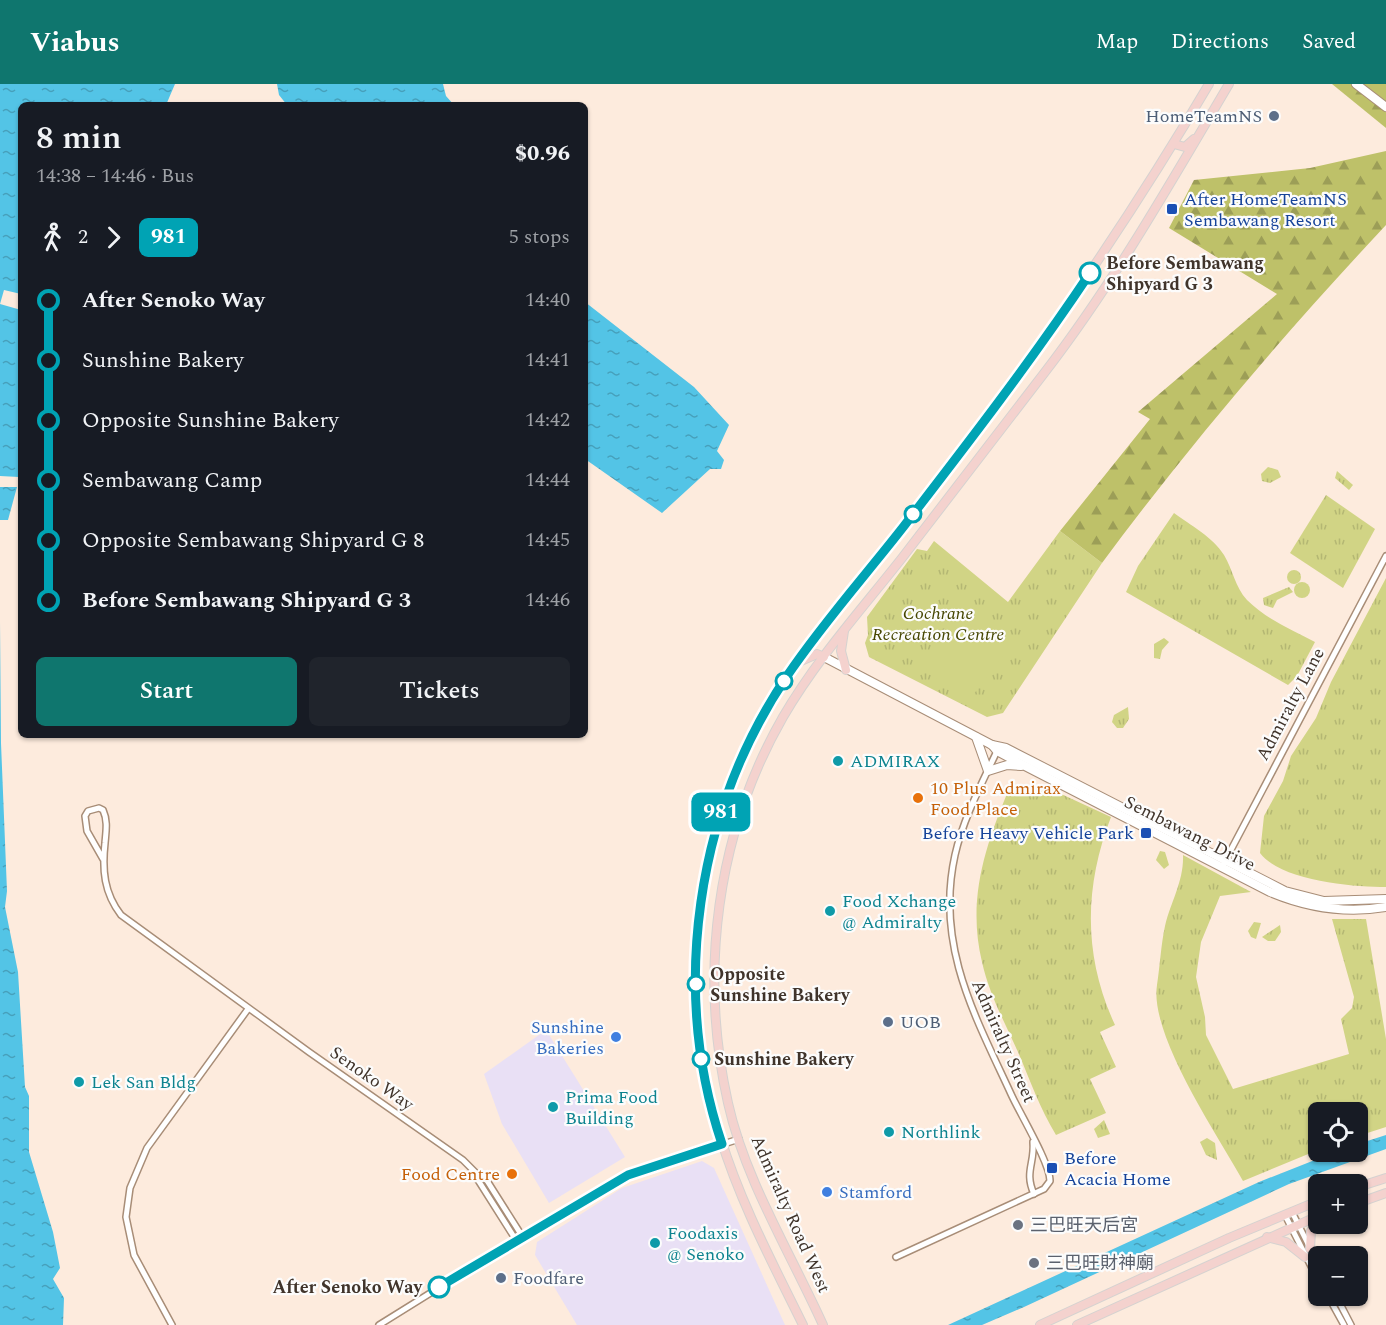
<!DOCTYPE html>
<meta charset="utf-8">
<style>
:root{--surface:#171b24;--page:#20242c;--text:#f1f3f6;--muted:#9ea1a6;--accent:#0f766e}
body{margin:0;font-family:Spectral,"Noto Sans SC",serif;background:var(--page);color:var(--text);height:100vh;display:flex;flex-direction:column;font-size:22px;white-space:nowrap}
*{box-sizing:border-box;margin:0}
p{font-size:20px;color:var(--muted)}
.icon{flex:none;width:33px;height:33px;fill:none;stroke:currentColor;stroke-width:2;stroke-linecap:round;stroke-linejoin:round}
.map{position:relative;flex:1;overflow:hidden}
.details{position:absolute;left:18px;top:18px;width:570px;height:636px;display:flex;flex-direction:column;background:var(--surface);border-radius:9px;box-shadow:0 2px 4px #0004}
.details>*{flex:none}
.badge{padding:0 12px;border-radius:9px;font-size:21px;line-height:39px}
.fabs{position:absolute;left:1308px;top:1018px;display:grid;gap:12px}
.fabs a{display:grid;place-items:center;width:60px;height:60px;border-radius:9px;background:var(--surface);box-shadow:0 2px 4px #0004;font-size:30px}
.map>.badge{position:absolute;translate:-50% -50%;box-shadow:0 0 0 3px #fff}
.legs{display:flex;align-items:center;gap:9px;height:66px;padding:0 18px;font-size:20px}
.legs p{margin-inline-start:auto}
.head{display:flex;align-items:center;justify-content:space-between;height:102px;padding:0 18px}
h1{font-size:33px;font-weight:600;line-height:45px}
.primary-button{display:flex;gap:12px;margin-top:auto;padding:12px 18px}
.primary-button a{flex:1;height:69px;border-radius:9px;background:var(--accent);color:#fff;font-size:24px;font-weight:600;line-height:69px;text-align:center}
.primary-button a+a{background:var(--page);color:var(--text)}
ul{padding:0 18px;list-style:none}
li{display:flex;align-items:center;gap:21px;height:60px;font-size:22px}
li i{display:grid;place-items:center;width:9px;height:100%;margin:0 8px;background:currentColor}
li i::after{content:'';width:15px;height:15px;margin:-8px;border:4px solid;border-radius:50%;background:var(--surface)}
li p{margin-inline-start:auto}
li:first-child i{background:linear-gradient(#0000 50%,currentColor 0)}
li:last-child i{background:linear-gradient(currentColor 50%,#0000 0)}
header{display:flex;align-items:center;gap:36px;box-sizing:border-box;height:84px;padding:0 30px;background:var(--accent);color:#fff}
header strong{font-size:28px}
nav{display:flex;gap:33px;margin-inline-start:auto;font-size:21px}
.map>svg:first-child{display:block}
.commercial{fill:#e9e0f5}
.grass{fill:url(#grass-tufts)}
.forest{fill:url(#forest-firs)}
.pitch{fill:#d1d485}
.water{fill:url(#water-ripples)}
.pier{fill:#fdebdd}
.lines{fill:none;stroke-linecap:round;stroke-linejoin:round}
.street-casing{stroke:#a88d77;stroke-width:8}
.secondary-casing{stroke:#a88d77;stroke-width:10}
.primary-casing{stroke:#d5d2d0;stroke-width:10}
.street{stroke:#fff;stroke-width:5}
.secondary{stroke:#fff;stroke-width:8}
.primary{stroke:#f4d2ce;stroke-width:8}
.line-1-casing{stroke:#fff;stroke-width:14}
.line-1{stroke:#00a3b4;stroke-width:9}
.service-dot{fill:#5c6f8a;stroke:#fcfcfc;stroke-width:2}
.transit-dot{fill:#1a4fb4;stroke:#fcfcfc;stroke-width:2}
.stop-1-dot{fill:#fff;stroke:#00a3b4;stroke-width:3}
.culture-dot{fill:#0f9aa8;stroke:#fcfcfc;stroke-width:2}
.food-dot{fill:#e8710a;stroke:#fcfcfc;stroke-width:2}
.shop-dot{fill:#3f7fe0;stroke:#fcfcfc;stroke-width:2}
.worship-dot{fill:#6b7280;stroke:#fcfcfc;stroke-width:2}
.labels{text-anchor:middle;stroke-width:4.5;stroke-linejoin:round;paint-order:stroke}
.service-label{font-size:18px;fill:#4e5e75;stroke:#fcfcfc;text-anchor:start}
.transit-label{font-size:18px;fill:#164399;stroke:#fcfcfc;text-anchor:start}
.stop-label{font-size:18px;font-weight:bold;fill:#40342b;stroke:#fcfcfc;text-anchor:start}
.park-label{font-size:18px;font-style:italic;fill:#464600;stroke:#fcfcfc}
.street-label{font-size:18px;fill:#40342b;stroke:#fcfcfc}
.culture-label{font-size:18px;fill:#0d838f;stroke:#fcfcfc;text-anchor:start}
.food-label{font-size:18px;fill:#c56008;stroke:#fcfcfc;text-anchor:start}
.shop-label{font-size:18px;fill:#366cbe;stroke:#fcfcfc;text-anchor:end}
.worship-label{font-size:18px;fill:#5b616d;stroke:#fcfcfc;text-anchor:start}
</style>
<header>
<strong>Viabus</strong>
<nav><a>Map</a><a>Directions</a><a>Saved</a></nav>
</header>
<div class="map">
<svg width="1386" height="1241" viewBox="0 0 1386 1241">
<defs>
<pattern id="grass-tufts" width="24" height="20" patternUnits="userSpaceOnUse" patternTransform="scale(1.5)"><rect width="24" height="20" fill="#d1d485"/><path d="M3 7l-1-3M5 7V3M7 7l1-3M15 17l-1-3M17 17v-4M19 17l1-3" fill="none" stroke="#b4b773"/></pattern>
<pattern id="forest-firs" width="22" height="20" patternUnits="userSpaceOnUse" patternTransform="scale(1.5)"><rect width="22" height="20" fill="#bec169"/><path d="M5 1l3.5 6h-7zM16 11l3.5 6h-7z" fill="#9c9e57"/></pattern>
<pattern id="water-ripples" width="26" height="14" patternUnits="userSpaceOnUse" patternTransform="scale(1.5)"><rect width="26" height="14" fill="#53c4e6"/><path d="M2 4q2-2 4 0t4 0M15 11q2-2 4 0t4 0" fill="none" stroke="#46a0bb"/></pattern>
</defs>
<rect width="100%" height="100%" fill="#fdebdd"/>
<!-- commercial -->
<g class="commercial">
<path d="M546 946 625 1073 549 1119 502 1040 484 990Z"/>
<path d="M702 1077 714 1084 785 1241H577L535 1171 537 1158 622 1104Z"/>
</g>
<!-- grass -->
<g class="grass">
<path d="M1268 383 1278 386 1281 393 1270 399 1262 397 1261 390Z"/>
<path d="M1337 387 1353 401 1349 406 1335 394Z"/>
<path d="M1326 411 1375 445 1343 504 1290 469Z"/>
<path d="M1174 429C1190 441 1213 453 1224 471 1233 486 1235 503 1247 516 1266 535 1292 546 1315 558L1297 592 1288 601 1126 508 1138 482Z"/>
<path d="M1060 447 1102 479 1003 629 987 633 869 573 865 559 868 551 867 533 917 465 927 467 934 457 1008 518Z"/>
<circle cx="1294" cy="493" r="7"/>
<path d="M1386 494V803C1354 803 1281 797 1260 769L1264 732 1283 697 1291 672 1316 634 1331 598Z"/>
<circle cx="1302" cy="506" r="8"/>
<path d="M1289 503 1293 508 1277 516 1273 524 1264 521 1263 514Z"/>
<path d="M1164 554 1169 558 1162 566 1160 575 1154 574V560Z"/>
<path d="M1128 623 1129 635 1123 644H1117L1112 638 1114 631Z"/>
<path d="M1015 703 1059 709 1111 733C1084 803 1083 872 1115 941L1100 948 1116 983 1090 995 1106 1029 1056 1051C1040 1025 1030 996 1018 968 1005 939 989 910 982 878 967 816 985 762 1009 705Z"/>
<path d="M1160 767 1165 768 1169 781 1164 785 1156 776Z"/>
<path d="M1183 771 1251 808 1220 812 1201 858 1196 893 1205 933 1206 951 1233 1005 1349 970 1341 935 1352 924 1354 913 1332 835H1366L1386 955V1043L1358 1052V1029H1318V1066L1243 1097C1219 1053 1149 951 1157 901 1160 882 1161 860 1165 842 1171 817 1184 797 1183 771Z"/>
<path d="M1254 838 1261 839 1256 855 1251 853 1248 847Z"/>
<path d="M1280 841 1281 848 1275 857H1268L1262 853Z"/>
<path d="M1104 1036 1110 1050 1098 1054 1094 1045Z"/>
<path d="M1207 1054 1215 1059 1217 1076 1206 1071 1200 1058Z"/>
</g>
<!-- forest -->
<g class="forest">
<path d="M1332 0H1386V44Z"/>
<path d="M1386 67V141C1285 249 1190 360 1102 479L1060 447 1150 335 1138 328 1277 210 1169 144 1194 96 1310 84Z"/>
</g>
<!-- pitch -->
<path class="pitch" d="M974 524 1015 556 967 619 926 586Z"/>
<!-- water -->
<g class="water">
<path d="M0 0H175L166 21H21L19 393 0 392Z"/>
<path d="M277 0H443L446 12 454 21H287L279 11Z"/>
<path d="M585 218 694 303 729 341 717 367 724 376 721 385H710L662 429 585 375Z"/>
<path d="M0 403H17L8 436H0Z"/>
<path d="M0 538 1 659 7 807 5 823 18 888 25 1003 29 1012V1068L53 1148 60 1184 53 1195 64 1214 63 1241H0Z"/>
<path d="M1386 1051V1065L1289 1100 1024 1223 982 1241H948L1259 1098 1335 1068H1358V1060Z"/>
</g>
<!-- pier -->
<path class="pier" d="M4 206 21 210V226L0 220Z"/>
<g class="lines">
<!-- street casing -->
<g class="street-casing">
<g id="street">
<path d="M103 775 87 747 85 732 88 727 99 724 103 726C108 737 106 747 105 759 102 786 104 809 121 831L309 968 463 1076 477 1090 484 1092 522 1152"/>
<path d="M1224 779 1386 472"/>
<path d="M1033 1058C1035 1079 1024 1088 1034 1110"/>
<path d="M477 1090 478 1096 516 1156"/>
<path d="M1292 1128 1318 1180"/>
<path d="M1285 1131 1318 1196"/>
<path d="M896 1173 1044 1105 1050 1097C1050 1079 1020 1030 1011 1010 975 932 935 861 955 771 963 735 982 699 998 665"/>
<path d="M1328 1212 1344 1241"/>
<path d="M1336 1212 1351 1241"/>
<path d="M172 1241 134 1171 126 1133 130 1104 147 1064 248 925"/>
<path d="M379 1241 522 1152 628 1091 739 1055"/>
</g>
</g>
<!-- secondary casing -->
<g class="secondary-casing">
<g id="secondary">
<path d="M1356 0 1386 23"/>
<path d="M824 573 992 661 997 667 1025 682 1270 808C1308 824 1345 830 1386 823"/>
<path d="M976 653 988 687 1007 681 1021 682"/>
<path d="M992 661 1006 664 1285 807 1324 817 1386 815"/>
</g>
</g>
<!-- primary casing -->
<g class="primary-casing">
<g id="primary">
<path d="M1174 60 1185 63 1194 55"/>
<path d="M844 547 841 567 846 586"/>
<path d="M801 577 817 570 824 573"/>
<path d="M1358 1103 1386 1094"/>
<path d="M1358 1119 1386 1109"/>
<path d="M1267 1153 1286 1158 1305 1173"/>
<path d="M1310 1165 1311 1147 1318 1135"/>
<path d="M803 1241C773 1180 740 1118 720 1052 675 906 695 746 773 614 818 539 880 474 933 405 1033 275 1126 141 1209 0"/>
<path d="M823 1241C791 1170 745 1096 728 1019 699 889 716 750 783 633 816 576 861 526 902 474 950 412 998 350 1045 288 1115 197 1171 98 1229 0"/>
<path d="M1040 1241 1229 1154 1318 1117"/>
<path d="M1077 1241 1318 1132"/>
</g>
</g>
<!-- street -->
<use href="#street" class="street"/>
<!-- secondary -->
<use href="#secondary" class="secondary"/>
<!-- primary -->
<use href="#primary" class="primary"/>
</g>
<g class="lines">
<!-- line-1 casing -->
<g class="line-1-casing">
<path id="line-1" d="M439 1203 628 1091 722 1060C670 905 696 727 787 592 822 540 865 492 904 442 968 359 1032 276 1090 189"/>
</g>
<!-- line-1 -->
<use href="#line-1" class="line-1"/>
</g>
<!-- markers -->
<g class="service-dot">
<circle cx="1274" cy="32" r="6"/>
<circle cx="888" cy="938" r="6"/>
<circle cx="501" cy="1194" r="6"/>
</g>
<g class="transit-dot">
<rect x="1166" y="119" width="12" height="12" rx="3"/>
<rect x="1140" y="743" width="12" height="12" rx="3"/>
<rect x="1046" y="1078" width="12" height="12" rx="3"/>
</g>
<g class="stop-1-dot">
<circle cx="1090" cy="189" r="10"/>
<circle cx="913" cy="430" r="8"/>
<circle cx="784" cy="597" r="8"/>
<circle cx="696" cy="900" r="8"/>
<circle cx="701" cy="975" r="8"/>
<circle cx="439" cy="1203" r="10"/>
</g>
<g class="culture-dot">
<circle cx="838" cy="677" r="6"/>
<circle cx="830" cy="827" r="6"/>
<circle cx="79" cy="998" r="6"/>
<circle cx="553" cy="1023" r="6"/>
<circle cx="889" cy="1048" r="6"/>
<circle cx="655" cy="1159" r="6"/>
</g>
<g class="food-dot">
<circle cx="918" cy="714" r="6"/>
<circle cx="512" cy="1090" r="6"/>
</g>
<g class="shop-dot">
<circle cx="616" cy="953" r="6"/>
<circle cx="827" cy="1108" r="6"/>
</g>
<g class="worship-dot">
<circle cx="1018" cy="1141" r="6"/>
<circle cx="1034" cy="1179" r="6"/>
</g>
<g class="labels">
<!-- service labels -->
<g class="service-label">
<text x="1262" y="38" text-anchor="end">HomeTeamNS</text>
<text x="900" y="944">UOB</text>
<text x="513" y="1200">Foodfare</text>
</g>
<!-- transit labels -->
<g class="transit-label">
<text x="1184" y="121">After HomeTeamNS<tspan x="1184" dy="21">Sembawang Resort</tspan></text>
<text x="1134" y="755" text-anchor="end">Before Heavy Vehicle Park</text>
<text x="1064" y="1080">Before<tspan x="1064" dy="21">Acacia Home</tspan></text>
</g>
<!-- stop labels -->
<g class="stop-label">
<text x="1106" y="185">Before Sembawang<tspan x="1106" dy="21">Shipyard G 3</tspan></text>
<text x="710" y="896">Opposite<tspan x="710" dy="21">Sunshine Bakery</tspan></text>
<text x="714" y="981">Sunshine Bakery</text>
<text x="422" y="1209" text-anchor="end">After Senoko Way</text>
</g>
<!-- park labels -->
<g class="park-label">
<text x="938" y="535">Cochrane<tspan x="938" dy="21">Recreation Centre</tspan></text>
</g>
<!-- street labels -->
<g class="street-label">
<text transform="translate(1290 620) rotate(-62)" y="6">Admiralty Lane</text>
<text transform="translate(1190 749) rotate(27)" y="6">Sembawang Drive</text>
<text transform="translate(1004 957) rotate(66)" y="6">Admiralty Street</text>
<text transform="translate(372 994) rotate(35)" y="6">Senoko Way</text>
<text transform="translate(791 1130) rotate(66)" y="6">Admiralty Road West</text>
</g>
<!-- culture labels -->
<g class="culture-label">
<text x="850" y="683">ADMIRAX</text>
<text x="842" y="823">Food Xchange<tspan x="842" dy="21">@ Admiralty</tspan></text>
<text x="91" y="1004">Lek San Bldg</text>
<text x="565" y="1019">Prima Food<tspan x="565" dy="21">Building</tspan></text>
<text x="901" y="1054">Northlink</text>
<text x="667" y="1155">Foodaxis<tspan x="667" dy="21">@ Senoko</tspan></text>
</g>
<!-- food labels -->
<g class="food-label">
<text x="930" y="710">10 Plus Admirax<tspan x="930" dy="21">Food Place</tspan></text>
<text x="500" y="1096" text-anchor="end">Food Centre</text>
</g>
<!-- shop labels -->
<g class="shop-label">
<text x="604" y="949">Sunshine<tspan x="604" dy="21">Bakeries</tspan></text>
<text x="839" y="1114" text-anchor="start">Stamford</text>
</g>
<!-- worship labels -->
<g class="worship-label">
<text x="1030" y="1147">三巴旺天后宮</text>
<text x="1046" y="1185">三巴旺財神廟</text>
</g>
</g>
</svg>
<div class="fabs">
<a><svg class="icon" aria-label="locate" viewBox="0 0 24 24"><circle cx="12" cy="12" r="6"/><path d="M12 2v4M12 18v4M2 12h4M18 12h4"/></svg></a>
<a>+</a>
<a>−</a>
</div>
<b class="badge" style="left:721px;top:728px;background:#00a3b4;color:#fff">981</b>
<section class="details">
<div class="head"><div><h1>8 min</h1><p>14:38 – 14:46 · Bus</p></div><b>$0.96</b></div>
<div class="legs"><svg class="icon" aria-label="walk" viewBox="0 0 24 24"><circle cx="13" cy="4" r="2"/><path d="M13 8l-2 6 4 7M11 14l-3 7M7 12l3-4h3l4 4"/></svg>2<svg class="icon" aria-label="forward" viewBox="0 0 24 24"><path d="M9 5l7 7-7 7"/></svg><b class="badge" style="background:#00a3b4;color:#fff">981</b><p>5 stops</p></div>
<ul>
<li><i style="color:#00a3b4"></i><b>After Senoko Way</b><p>14:40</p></li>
<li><i style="color:#00a3b4"></i><span>Sunshine Bakery</span><p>14:41</p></li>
<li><i style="color:#00a3b4"></i><span>Opposite Sunshine Bakery</span><p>14:42</p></li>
<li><i style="color:#00a3b4"></i><span>Sembawang Camp</span><p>14:44</p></li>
<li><i style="color:#00a3b4"></i><span>Opposite Sembawang Shipyard G 8</span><p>14:45</p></li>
<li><i style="color:#00a3b4"></i><b>Before Sembawang Shipyard G 3</b><p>14:46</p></li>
</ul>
<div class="primary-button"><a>Start</a><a>Tickets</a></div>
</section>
</div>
